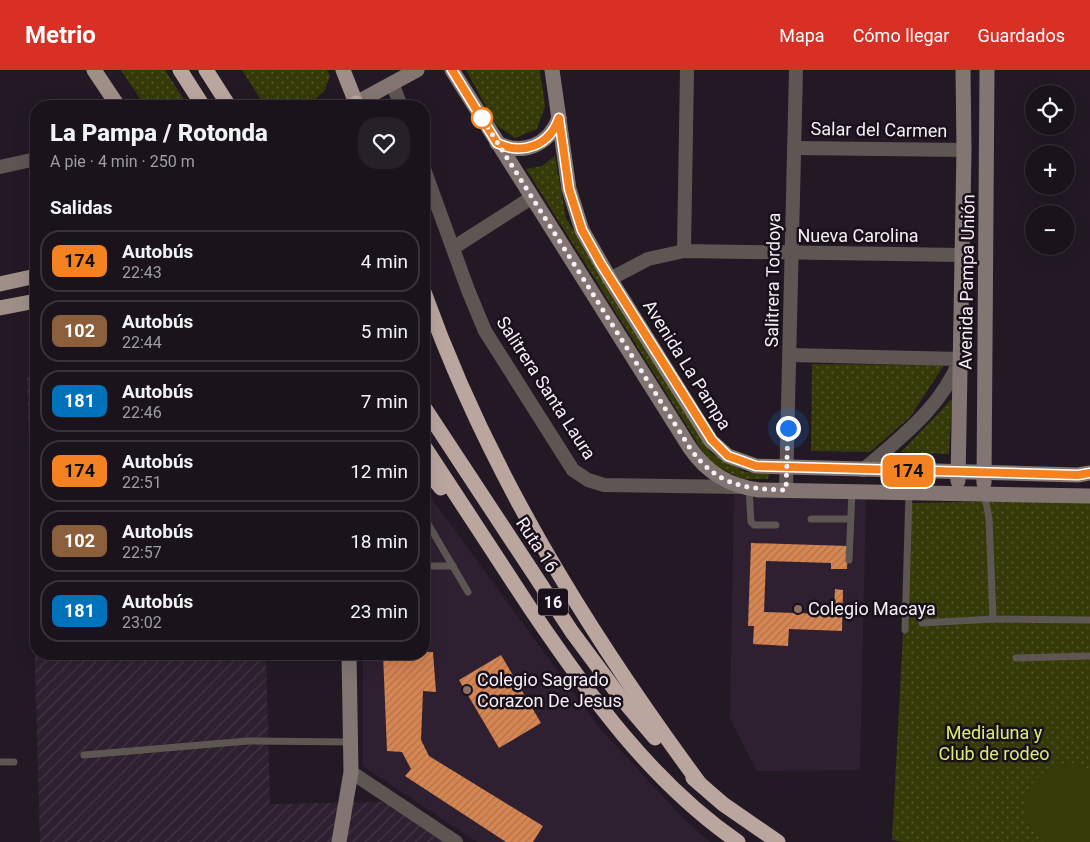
<!DOCTYPE html>
<html lang="es">
<meta charset="utf-8">
<style>
:root{--surface:#1a131b;--page:#272028;--text:#f1f3f6;--muted:#9f9ea3;--line:#38323a;--accent:#d93025}
body{margin:0;font-family:Roboto,sans-serif;background:var(--page);color:var(--text);height:100vh;display:flex;flex-direction:column;font-size:19px;white-space:nowrap}
*{box-sizing:border-box;margin:0}
p{font-size:16px;color:var(--muted)}
.icon{flex:none;width:28px;height:28px;fill:none;stroke:currentColor;stroke-width:2;stroke-linecap:round;stroke-linejoin:round}
.map{position:relative;flex:1;overflow:hidden}
.details{position:absolute;left:30px;top:30px;width:400px;height:560px;display:flex;flex-direction:column;background:var(--surface);border-radius:20px;box-shadow:0 5px 20px #0002,0 0 0 1px var(--line)}
.details>*{flex:none}
.badge{padding:0 10px;border-radius:8px;font-size:18px;line-height:32px}
.controls{position:absolute;left:1025px;top:15px;display:grid;gap:10px}
.controls a{display:grid;place-items:center;width:50px;height:50px;border-radius:50%;background:var(--surface);box-shadow:0 5px 20px #0002,0 0 0 1px var(--line);font-size:25px}
.you{position:absolute;width:25px;height:25px;margin:-12px;border:4px solid #fff;border-radius:50%;background:#1a73e8;box-shadow:0 0 0 8px #1a73e833}
.map>.badge{position:absolute;translate:-50% -50%;box-shadow:0 0 0 2px #fff}
h2{padding:0 20px;font-size:19px;line-height:45px}
.round{display:grid;place-items:center;flex:none;width:52px;height:52px;border-radius:20px;background:var(--page)}
.overview{display:flex;align-items:center;justify-content:space-between;height:85px;padding:0 20px}
h1{font-size:24px;font-weight:800;line-height:38px}
ul{padding:0;list-style:none}
li{display:flex;align-items:center;gap:15px;height:62px;margin:0 10px 8px;padding:0 10px;border:2px solid var(--line);border-radius:20px}
li div{flex:1}
li b{display:block;font-size:19px}
li em{font-style:normal}
li .badge{min-width:55px;font-weight:700;text-align:center}
header{display:flex;align-items:center;gap:30px;box-sizing:border-box;height:70px;padding:0 25px;background:var(--accent);color:#fff}
header strong{font-size:24px}
nav{display:flex;gap:28px;margin-inline-start:auto;font-size:18px}
.map>svg:first-child{display:block}
.built{fill:#2e2030}
.industrial{fill:url(#industrial-furrows)}
.green{fill:url(#green-dots)}
.pitch{fill:#353a08}
.building{fill:url(#building-hatch)}
.lines{fill:none;stroke-linecap:round;stroke-linejoin:round}
.lane{stroke:#5e5653;stroke-width:7}
.street{stroke:#5e5653;stroke-width:14}
.secondary{stroke:#837672;stroke-width:15}
.primary{stroke:#a08f89;stroke-width:15}
.highway{stroke:#baa69f;stroke-width:15}
.line-casing{stroke:#fff;stroke-width:11}
.line{stroke:#f58220;stroke-width:8}
.walk{stroke:#f6eff7;stroke-width:5;stroke-dasharray:0 9}
.stop-dot{fill:#fff;stroke:#f58220;stroke-width:2.5}
.education-dot{fill:#8d6e63;stroke:#19101b;stroke-width:2}
.labels{text-anchor:middle;stroke-width:5;stroke-linejoin:round;paint-order:stroke}
.shield{fill:#19101b;stroke:#b4acb5;stroke-width:1}
.shield-label{font-size:16px;font-weight:bold;fill:#f6eff7}
.street-label{font-size:18px;fill:#f6eff7;stroke:#19101b}
.poi-label{font-size:18px;fill:#f6eff7;stroke:#19101b;text-anchor:start}
.park-label{font-size:18px;fill:#dded6f;stroke:#19101b}
</style>
<header>
<strong>Metrio</strong>
<nav><a>Mapa</a><a>Cómo llegar</a><a>Guardados</a></nav>
</header>
<div class="map">
<svg width="1090" height="772" viewBox="0 0 1090 772">
<defs>
<pattern id="industrial-furrows" width="10" height="10" patternUnits="userSpaceOnUse" patternTransform="scale(1.25)"><rect width="10" height="10" fill="#2e2030"/><path d="M-1 1l2-2M0 10L10 0M9 11l2-2" fill="none" stroke="#433644"/></pattern>
<pattern id="green-dots" width="8" height="8" patternUnits="userSpaceOnUse" patternTransform="scale(1.25)"><rect width="8" height="8" fill="#353a08"/><path d="M2 2h.1M6 6h.1" fill="none" stroke="#53572d" stroke-width="1.8" stroke-linecap="round"/></pattern>
<pattern id="building-hatch" width="6" height="6" patternUnits="userSpaceOnUse" patternTransform="scale(1.25)"><rect width="6" height="6" fill="#d78551"/><path d="M-1 1l2-2M0 6l6-6M5 7l2-2" fill="none" stroke="#ad734f"/></pattern>
</defs>
<rect width="100%" height="100%" fill="#221924"/>
<!-- built -->
<g class="built">
<path d="M424 418 598 656 684 749 710 772H477L363 696V584H424Z"/>
<path d="M734 424 866 428 860 700 757 701 730 649Z"/>
</g>
<!-- industrial -->
<path class="industrial" d="M36 306V584H266L270 734 383 732 447 772H40L27 307Z"/>
<!-- green -->
<g class="green">
<path d="M121 0H165L188 36H145Z"/>
<path d="M242 0H327L330 6 325 20 308 36H265Z"/>
<path d="M466 0H540L545 36 537 59 515 68 496 55Z"/>
<path d="M555 86 566 148 711 383 745 402 769 403 768 409H742L710 393 526 99 542 96Z"/>
<path d="M812 294 944 295 910 347 870 382 811 381Z"/>
<path d="M952 329 949 384 901 382Z"/>
<path d="M1090 430V772H904L892 770 910 433Z"/>
</g>
<!-- pitch -->
<path class="pitch" d="M1072 693 1090 699V772H1043C1007 741 1028 696 1072 693Z"/>
<!-- building -->
<g class="building">
<path d="M751 473 848 476 847 499H831V493L766 491 764 542 828 544 829 539H834L835 519 843 520 842 561 789 559 788 576 753 574 754 556H748Z"/>
<path d="M424 582H433L436 622 423 621 421 670 429 686 543 756 533 772H506L405 706 411 699 402 682 387 681 383 584Z"/>
<path d="M501 585 541 653 499 678 459 610Z"/>
</g>
<g class="lines">
<!-- lane -->
<g class="lane">
<path d="M749 419 751 452 754 455H776"/>
<path d="M985 425 989 449 993 549"/>
<path d="M424 447 468 522"/>
<path d="M811 449H850"/>
<path d="M849 490 852 422"/>
<path d="M424 496H453"/>
<path d="M922 553 993 549 1090 550"/>
<path d="M905 560 909 423"/>
<path d="M1016 588 1090 586"/>
<path d="M84 685 248 671 351 672"/>
<path d="M0 692H14"/>
</g>
<!-- street -->
<g class="street">
<path d="M392 13 401 36"/>
<path d="M794 78 964 80"/>
<path d="M0 97 36 89"/>
<path d="M424 99 468 220 485 261 573 400 588 410 604 415 740 417"/>
<path d="M453 178 531 128"/>
<path d="M684 181 687 0"/>
<path d="M610 209 648 189 684 181 962 185"/>
<path d="M790 285 960 289C942 337 901 367 863 400"/>
<path d="M786 420 796 0"/>
<path d="M351 702 456 772"/>
</g>
<!-- secondary -->
<g class="secondary">
<path d="M452 0 690 378C707 403 729 416 759 420L1090 426"/>
<path d="M552 0 569 119 582 160 610 209 711 371 728 386 756 396 1078 405 1090 403"/>
<path d="M356 33 417 0"/>
<path d="M497 73C523 86 549 75 559 48"/>
<path d="M958 411 964 80 963 0"/>
<path d="M984 413 987 0"/>
<path d="M339 772 351 702 349 584"/>
</g>
<!-- primary -->
<g class="primary">
<path d="M94 0 118 36"/>
<path d="M343 0 356 33 348 36"/>
<path d="M0 214 36 206"/>
<path d="M0 238 36 231"/>
</g>
<!-- highway -->
<g class="highway">
<path d="M180 0 203 36"/>
<path d="M206 0 229 36"/>
<path d="M356 33 357 36"/>
<path d="M424 222C488 401 587 561 700 714"/>
<path d="M424 337 572 562 621 628 655 668"/>
<path d="M424 376C459 430 495 484 530 538 589 625 651 712 738 772"/>
<path d="M424 397 441 418"/>
<path d="M693 708 723 734 778 772"/>
</g>
</g>
<g class="lines">
<!-- line casing -->
<g class="line-casing">
<path id="line" d="M452 0 497 73C523 86 550 75 559 48L569 119 582 160 601 194 712 370 728 386 756 396 1078 405 1090 403"/>
</g>
<!-- line -->
<use href="#line" class="line"/>
<!-- walk -->
<path class="walk" d="M482 48 480 45 690 378C716 415 743 419 786 420L788 358"/>
</g>
<!-- markers -->
<circle class="stop-dot" cx="482" cy="48" r="10"/>
<g class="education-dot">
<circle cx="798" cy="539" r="5"/>
<circle cx="467" cy="620" r="5"/>
</g>
<g class="labels">
<!-- shield labels -->
<rect class="shield" x="538" y="518.5" width="30" height="27" rx="4"/>
<g class="shield-label">
<text x="553" y="538">16</text>
</g>
<!-- street labels -->
<g class="street-label">
<text transform="translate(879 60) rotate(1)" y="6">Salar del Carmen</text>
<text x="858" y="172">Nueva Carolina</text>
<text transform="translate(773 210) rotate(-89)" y="6">Salitrera Tordoya</text>
<text transform="translate(967 212) rotate(-89)" y="6">Avenida Pampa Unión</text>
<text transform="translate(687 295) rotate(58)" y="6">Avenida La Pampa</text>
<text transform="translate(546 318) rotate(57)" y="6">Salitrera Santa Laura</text>
<text transform="translate(537 475) rotate(57)" y="6">Ruta 16</text>
</g>
<!-- poi labels -->
<g class="poi-label">
<text x="808" y="545">Colegio Macaya</text>
<text x="477" y="616">Colegio Sagrado<tspan x="477" dy="21">Corazon De Jesus</tspan></text>
</g>
<!-- park labels -->
<g class="park-label">
<text x="994" y="669">Medialuna y<tspan x="994" dy="21">Club de rodeo</tspan></text>
</g>
</g>
</svg>
<div class="controls">
<a><svg class="icon" aria-label="locate" viewBox="0 0 24 24"><circle cx="12" cy="12" r="6"/><path d="M12 2v4M12 18v4M2 12h4M18 12h4"/></svg></a>
<a>+</a>
<a>−</a>
</div>
<div class="you" style="left:788px;top:358px"></div>
<b class="badge" style="left:908px;top:401px;background:#f58220;color:#111">174</b>
<section class="details">
<div class="overview"><div><h1>La Pampa / Rotonda</h1><p>A pie · 4 min · 250 m</p></div><a class="round"><svg class="icon" aria-label="heart" viewBox="0 0 24 24"><path d="M12 20l-8-8c-3-5 5-10 8-4 3-6 11-1 8 4z"/></svg></a></div>
<h2>Salidas</h2>
<ul>
<li><span class="badge" style="background:#f58220;color:#111">174</span><div><b>Autobús</b><p>22:43</p></div><em>4 min</em></li>
<li><span class="badge" style="background:#8b5e3c;color:#fff">102</span><div><b>Autobús</b><p>22:44</p></div><em>5 min</em></li>
<li><span class="badge" style="background:#0072bc;color:#fff">181</span><div><b>Autobús</b><p>22:46</p></div><em>7 min</em></li>
<li><span class="badge" style="background:#f58220;color:#111">174</span><div><b>Autobús</b><p>22:51</p></div><em>12 min</em></li>
<li><span class="badge" style="background:#8b5e3c;color:#fff">102</span><div><b>Autobús</b><p>22:57</p></div><em>18 min</em></li>
<li><span class="badge" style="background:#0072bc;color:#fff">181</span><div><b>Autobús</b><p>23:02</p></div><em>23 min</em></li>
</ul>
</section>
</div>
